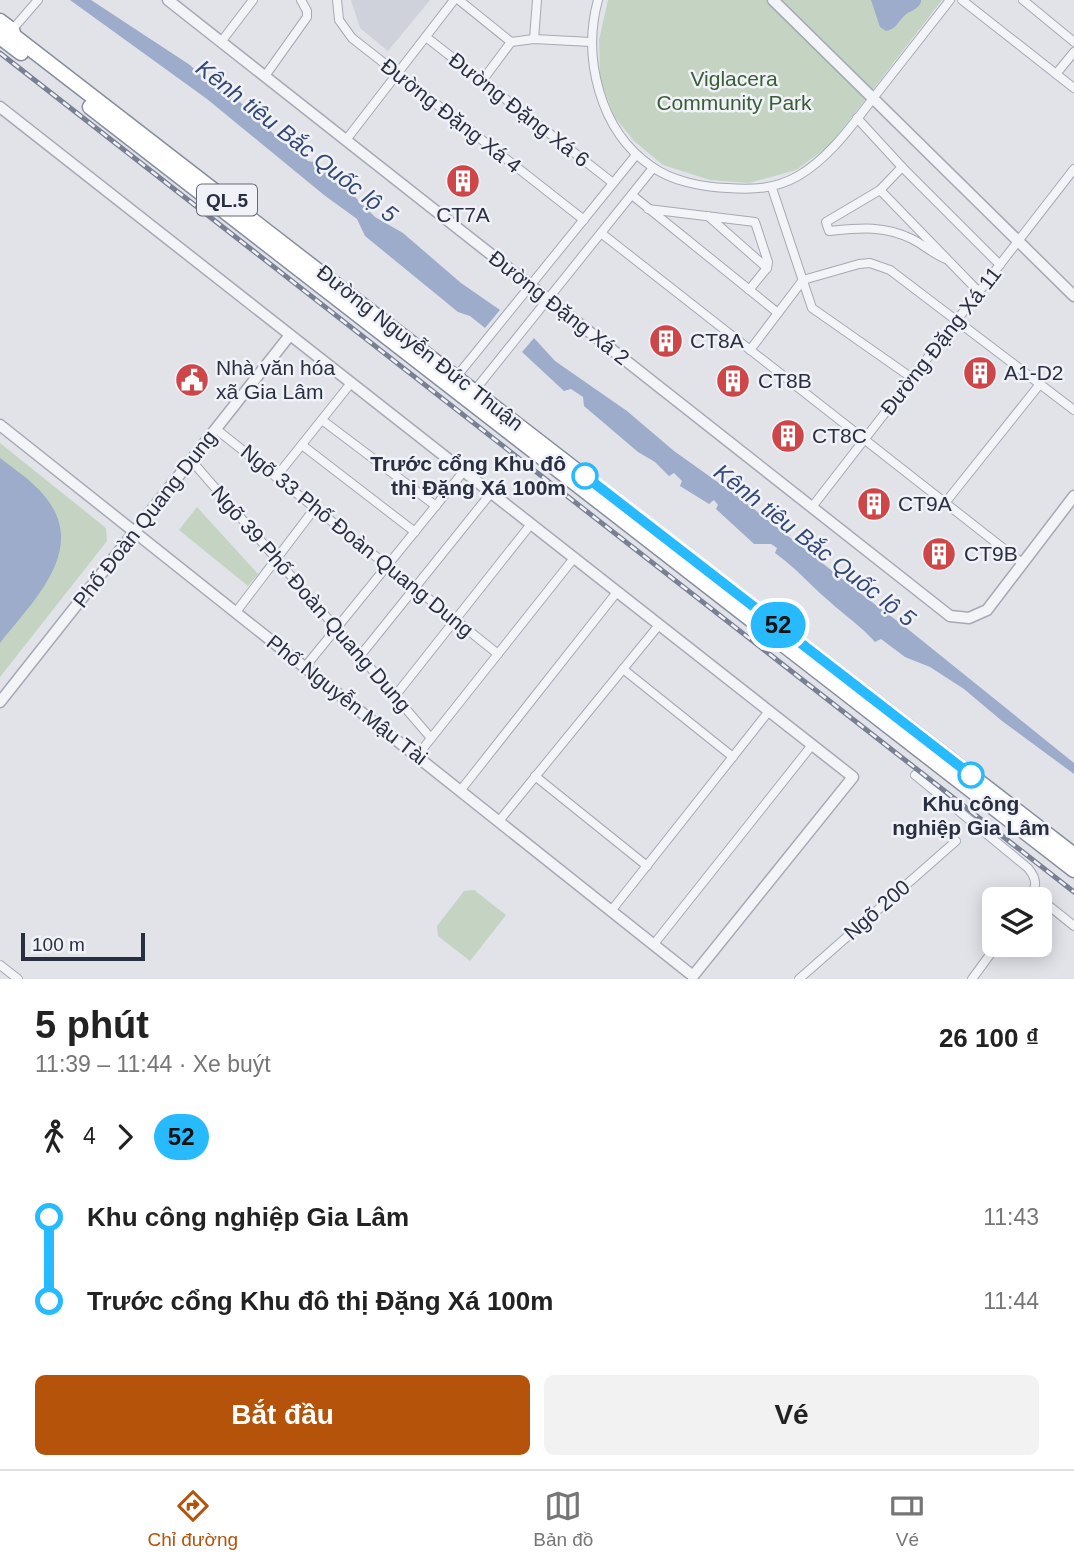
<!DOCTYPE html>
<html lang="vi">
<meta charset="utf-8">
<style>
:root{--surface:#fff;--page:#f2f2f2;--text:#222;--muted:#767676;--line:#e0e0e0;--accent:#b45309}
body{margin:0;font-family:Helvetica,sans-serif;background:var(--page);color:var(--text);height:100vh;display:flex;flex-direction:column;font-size:26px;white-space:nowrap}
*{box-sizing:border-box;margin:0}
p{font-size:23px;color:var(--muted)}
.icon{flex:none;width:38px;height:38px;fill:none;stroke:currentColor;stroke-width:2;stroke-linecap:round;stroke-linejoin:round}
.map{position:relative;height:979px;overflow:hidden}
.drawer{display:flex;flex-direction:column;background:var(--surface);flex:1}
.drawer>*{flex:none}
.badge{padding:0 14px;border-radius:23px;font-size:24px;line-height:46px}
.fabs{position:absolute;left:982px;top:887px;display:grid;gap:14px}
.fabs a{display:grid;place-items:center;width:70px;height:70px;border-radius:10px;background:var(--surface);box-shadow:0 4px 18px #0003;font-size:35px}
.scale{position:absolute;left:21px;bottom:18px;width:124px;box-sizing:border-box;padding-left:7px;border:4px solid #292f41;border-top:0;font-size:19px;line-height:24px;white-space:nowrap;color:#292f41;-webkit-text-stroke:5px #f0f2f7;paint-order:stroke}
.map>.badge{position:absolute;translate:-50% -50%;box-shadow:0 0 0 4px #fff}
.legs{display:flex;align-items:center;gap:10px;height:77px;padding:0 35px;font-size:23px}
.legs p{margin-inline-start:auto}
.head{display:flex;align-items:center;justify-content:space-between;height:119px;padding:0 35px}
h1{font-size:38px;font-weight:800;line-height:52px}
.action{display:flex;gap:14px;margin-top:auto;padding:14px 35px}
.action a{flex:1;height:80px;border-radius:10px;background:var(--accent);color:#fff;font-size:28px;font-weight:800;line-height:80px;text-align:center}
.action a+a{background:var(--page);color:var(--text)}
ul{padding:0 35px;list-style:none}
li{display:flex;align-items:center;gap:24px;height:84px;font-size:26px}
li i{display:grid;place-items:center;width:10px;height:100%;margin:0 9px;background:currentColor}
li i::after{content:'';width:18px;height:18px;margin:-9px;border:5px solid;border-radius:50%;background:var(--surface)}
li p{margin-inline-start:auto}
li:first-child i{background:linear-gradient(#0000 50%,currentColor 0)}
li:last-child i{background:linear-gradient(currentColor 50%,#0000 0)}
.dock{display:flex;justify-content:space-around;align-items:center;height:98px;border-top:2px solid var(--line);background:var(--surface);font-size:19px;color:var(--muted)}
.dock a{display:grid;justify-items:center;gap:4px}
.dock .on{color:var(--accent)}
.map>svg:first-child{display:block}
.built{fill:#cfd2db}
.green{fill:#c4d3c2}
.water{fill:#9cacca}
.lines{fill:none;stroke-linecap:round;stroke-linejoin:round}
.minor-casing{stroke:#a6a9b3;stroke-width:10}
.tertiary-casing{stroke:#a6a9b3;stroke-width:13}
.trunk-casing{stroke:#888ea0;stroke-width:17}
.minor{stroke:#f3f4f8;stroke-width:8}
.tertiary{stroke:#f3f4f8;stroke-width:10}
.trunk{stroke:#fff;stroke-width:14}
.rail-casing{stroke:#7a8093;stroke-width:5}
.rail{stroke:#f0f2f7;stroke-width:2.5;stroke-dasharray:8;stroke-linecap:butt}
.line-1-casing{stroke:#fff;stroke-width:16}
.line-1{stroke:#27baff;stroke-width:10}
.stop-1-dot{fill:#fff;stroke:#27baff;stroke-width:3.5}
.labels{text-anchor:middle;stroke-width:5;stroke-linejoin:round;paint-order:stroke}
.shield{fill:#f0f2f7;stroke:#656a78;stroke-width:2}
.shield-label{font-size:19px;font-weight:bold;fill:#292f41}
.park-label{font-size:21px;fill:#395d36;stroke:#f0f2f7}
.street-label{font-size:21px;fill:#292f41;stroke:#f0f2f7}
.poi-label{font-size:21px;fill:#292f41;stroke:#f0f2f7;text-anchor:start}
.stop-label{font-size:21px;font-weight:bold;fill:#292f41;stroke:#f0f2f7;text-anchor:end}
.water-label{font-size:23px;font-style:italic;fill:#334875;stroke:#f0f2f7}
</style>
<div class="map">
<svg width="1074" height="979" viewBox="0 0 1074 979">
<rect width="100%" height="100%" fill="#e1e3e9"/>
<!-- built -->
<path class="built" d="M351 0H430L388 51 360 28Z"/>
<!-- green -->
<g class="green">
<path d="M608 0H942L830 145 796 170 749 183 710 180 663 165 634 141 614 116 600 79 599 40Z"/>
<path d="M0 443 106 528 107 541 0 677Z"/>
<path d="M197 507 258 574 248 586 179 530Z"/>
<path d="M474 890 506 915 470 961 438 936 437 926 464 891Z"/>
</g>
<!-- water -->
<g class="water">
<path d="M70 0H91L190 65 210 84 240 102 282 142 296 149 308 161 319 163 331 173 329 178 353 195 375 217 403 233 461 283 500 310 485 328 470 316 458 312 365 236 357 219 324 195 207 99Z"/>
<path d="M871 0H921V2C917 11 910 10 904 16 897 23 896 29 886 31L880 27Z"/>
<path d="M534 338 555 361 627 411 674 451 740 498 869 600 904 626 1074 763V774L1002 721 964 689 930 667 905 657 881 639 875 642C861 626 844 615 829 601 810 585 795 567 775 553L777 548 771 544H754L716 509 718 505 714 500 709 504 680 486 682 481 674 473 669 476 655 462 638 452 584 406 583 397 571 389 564 391 522 352Z"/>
<path d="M0 458C11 467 24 475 34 485 96 542 37 596 0 643Z"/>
</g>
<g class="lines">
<!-- minor casing -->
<g class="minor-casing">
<g id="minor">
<path d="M337 0 339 20 352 38 584 220"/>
<path d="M459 0 511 42 534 39 591 42"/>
<path d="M598 0C582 58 600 131 651 166 671 181 702 187 727 188 753 190 775 189 798 176 832 156 854 122 878 92 902 61 926 31 950 0"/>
<path d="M962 0 1074 88"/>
<path d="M1023 0 1074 42"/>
<path d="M12 30 38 0"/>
<path d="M426 37 613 183"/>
<path d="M534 39 537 0"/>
<path d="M221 42 253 0"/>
<path d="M1056 74 1074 52"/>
<path d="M265 76 307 17V11L301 0"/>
<path d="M482 81 511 42"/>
<path d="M857 118 902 167 1000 265"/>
<path d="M346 140 454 0"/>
<path d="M772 188 812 308 912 378"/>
<path d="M880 190 902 167"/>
<path d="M632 195 778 313"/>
<path d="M648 209 755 222 768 262 767 268 708 216"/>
<path d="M601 233 1022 563"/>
<path d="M946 259C933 254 924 245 912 239 884 225 859 228 829 231L826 222 880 190 979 292"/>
<path d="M749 290 767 268"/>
<path d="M750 350 803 280 859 264 870 263 890 270 1074 410"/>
<path d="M457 376 636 155"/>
<path d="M475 390 653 168"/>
<path d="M322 420 436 506"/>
<path d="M216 429 498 654"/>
<path d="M302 445 415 532"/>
<path d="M191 460 431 738"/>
<path d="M276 477 351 383"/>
<path d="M945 503 1040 384"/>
<path d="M812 507 1074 169"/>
<path d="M236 612 315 508"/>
<path d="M360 656 491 493"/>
<path d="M305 667 464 471"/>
<path d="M623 669 733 757"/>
<path d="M395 696 531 524"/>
<path d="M417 756 574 558"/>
<path d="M915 775 1028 868C1038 880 1037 887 1028 900"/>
<path d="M535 776 647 866"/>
<path d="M460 791 617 592"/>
<path d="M499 821 659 625"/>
<path d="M1033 893 1074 926"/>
<path d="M611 911 769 711"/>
<path d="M654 944 812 745"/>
<path d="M0 965 18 979"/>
<path d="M799 979 956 841"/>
<path d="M972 979 997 945"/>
</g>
</g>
<!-- tertiary casing -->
<g class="tertiary-casing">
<g id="tertiary">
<path d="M168 0 950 616 969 618 987 610 1074 496"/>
<path d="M773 0 1074 296"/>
<path d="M0 107 853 777 693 976 0 425"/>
<path d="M0 702 290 335"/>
</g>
</g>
<!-- trunk casing -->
<g class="trunk-casing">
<g id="trunk">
<path d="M0 21 12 30 14 36 1074 855"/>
<path d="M0 37 21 53"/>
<path d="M90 107 1074 870"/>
</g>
</g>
<!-- minor -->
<use href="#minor" class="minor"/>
<!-- tertiary -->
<use href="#tertiary" class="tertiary"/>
<!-- trunk -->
<use href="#trunk" class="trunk"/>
<!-- rail casing -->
<g class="rail-casing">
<path id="rail" d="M0 53 1074 892"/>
</g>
<!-- rail -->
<use href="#rail" class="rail"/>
</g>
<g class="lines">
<!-- line-1 casing -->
<g class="line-1-casing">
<path id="line-1" d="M585 476 971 775"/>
</g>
<!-- line-1 -->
<use href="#line-1" class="line-1"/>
</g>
<!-- icons -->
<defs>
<g id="building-disc" transform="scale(1.75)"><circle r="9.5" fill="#cf4649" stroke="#f0f2f7"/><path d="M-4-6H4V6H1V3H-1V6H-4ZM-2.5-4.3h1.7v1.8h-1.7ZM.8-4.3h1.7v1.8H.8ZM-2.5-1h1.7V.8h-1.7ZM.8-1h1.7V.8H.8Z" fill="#fff"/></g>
<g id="civic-disc" transform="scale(1.75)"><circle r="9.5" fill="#cf4649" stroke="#f0f2f7"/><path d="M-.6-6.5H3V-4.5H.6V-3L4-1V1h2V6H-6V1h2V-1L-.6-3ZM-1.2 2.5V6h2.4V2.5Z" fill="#fff"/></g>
</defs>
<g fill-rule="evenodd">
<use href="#building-disc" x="463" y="181"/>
<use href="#building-disc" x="666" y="341"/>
<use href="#building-disc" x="980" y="373"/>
<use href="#civic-disc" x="192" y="380"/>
<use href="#building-disc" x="733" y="381"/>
<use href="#building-disc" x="788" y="436"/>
<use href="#building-disc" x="874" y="504"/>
<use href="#building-disc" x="939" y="554"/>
</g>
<!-- markers -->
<g class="stop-1-dot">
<circle cx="585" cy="476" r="12"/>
<circle cx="971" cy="775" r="12"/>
</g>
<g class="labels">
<!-- shield labels -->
<rect class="shield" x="197" y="184.5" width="60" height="31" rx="5"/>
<g class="shield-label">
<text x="227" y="207">QL.5</text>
</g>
<!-- park labels -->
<g class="park-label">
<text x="734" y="86">Viglacera<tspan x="734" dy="24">Community Park</tspan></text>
</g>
<!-- street labels -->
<g class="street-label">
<text transform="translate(519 110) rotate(38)" y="7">Đường Đặng Xá 6</text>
<text transform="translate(451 116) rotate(38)" y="7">Đường Đặng Xá 4</text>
<text transform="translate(559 308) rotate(38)" y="7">Đường Đặng Xá 2</text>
<text transform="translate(941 341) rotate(-52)" y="7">Đường Đặng Xá 11</text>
<text transform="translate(420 348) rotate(38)" y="7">Đường Nguyễn Đức Thuận</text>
<text transform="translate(145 519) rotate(-52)" y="7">Phố Đoàn Quang Dung</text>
<text transform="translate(357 541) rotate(39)" y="7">Ngõ 33 Phố Đoàn Quang Dung</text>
<text transform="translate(311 599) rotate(49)" y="7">Ngõ 39 Phố Đoàn Quang Dung</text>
<text transform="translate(347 700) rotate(38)" y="7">Phố Nguyễn Mậu Tài</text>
<text transform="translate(877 910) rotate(-41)" y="7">Ngõ 200</text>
</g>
<!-- poi labels -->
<g class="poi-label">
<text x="463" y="222" text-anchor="middle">CT7A</text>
<text x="690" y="348">CT8A</text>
<text x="216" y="375">Nhà văn hóa<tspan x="216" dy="24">xã Gia Lâm</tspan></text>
<text x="1004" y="380">A1-D2</text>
<text x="758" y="388">CT8B</text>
<text x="812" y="443">CT8C</text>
<text x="898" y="511">CT9A</text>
<text x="964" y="561">CT9B</text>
</g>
<!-- stop labels -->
<g class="stop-label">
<text x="566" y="471">Trước cổng Khu đô<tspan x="566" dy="24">thị Đặng Xá 100m</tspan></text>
<text x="971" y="811" text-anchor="middle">Khu công<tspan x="971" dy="24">nghiệp Gia Lâm</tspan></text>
</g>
<!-- water labels -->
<g class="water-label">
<text transform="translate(297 141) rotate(38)" y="8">Kênh tiêu Bắc Quốc lộ 5</text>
<text transform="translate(815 545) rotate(38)" y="8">Kênh tiêu Bắc Quốc lộ 5</text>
</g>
</g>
</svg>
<div class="fabs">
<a><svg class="icon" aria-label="layers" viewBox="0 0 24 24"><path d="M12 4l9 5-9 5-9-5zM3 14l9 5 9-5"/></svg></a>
</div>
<div class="scale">100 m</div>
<b class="badge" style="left:778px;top:625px;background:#27baff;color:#111">52</b>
</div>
<section class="drawer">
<div class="head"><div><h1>5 phút</h1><p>11:39 – 11:44 · Xe buýt</p></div><b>26 100 ₫</b></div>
<div class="legs"><svg class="icon" aria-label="walk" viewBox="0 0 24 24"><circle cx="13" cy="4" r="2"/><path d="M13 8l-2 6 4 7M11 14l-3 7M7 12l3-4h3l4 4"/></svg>4<svg class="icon" aria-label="forward" viewBox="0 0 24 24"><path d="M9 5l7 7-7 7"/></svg><b class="badge" style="background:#27baff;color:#111">52</b></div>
<ul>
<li><i style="color:#27baff"></i><b>Khu công nghiệp Gia Lâm</b><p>11:43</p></li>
<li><i style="color:#27baff"></i><b>Trước cổng Khu đô thị Đặng Xá 100m</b><p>11:44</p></li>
</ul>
<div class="action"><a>Bắt đầu</a><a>Vé</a></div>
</section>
<nav class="dock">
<a class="on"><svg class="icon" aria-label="directions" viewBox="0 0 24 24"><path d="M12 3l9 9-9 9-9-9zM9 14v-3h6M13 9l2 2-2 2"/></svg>Chỉ đường</a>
<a><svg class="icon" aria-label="map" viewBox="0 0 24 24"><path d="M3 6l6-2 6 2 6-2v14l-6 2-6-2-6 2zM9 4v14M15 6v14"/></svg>Bản đồ</a>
<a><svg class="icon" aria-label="tickets" viewBox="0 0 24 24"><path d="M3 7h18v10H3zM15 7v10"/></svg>Vé</a>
</nav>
